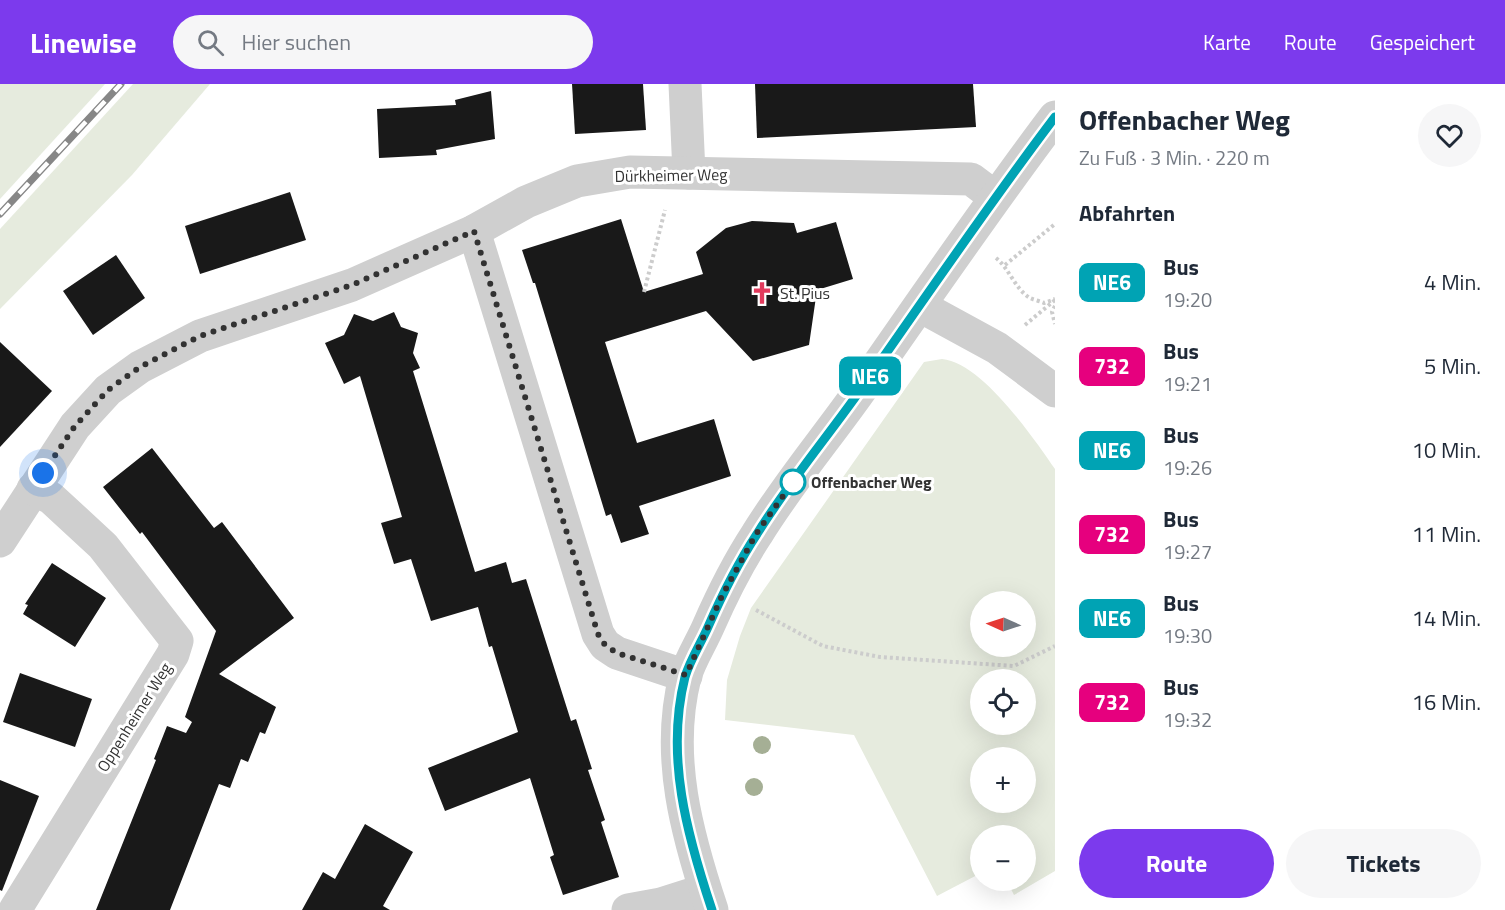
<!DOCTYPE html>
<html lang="de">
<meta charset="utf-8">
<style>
:root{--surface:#fff;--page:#f6f6f7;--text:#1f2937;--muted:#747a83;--accent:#7c3aed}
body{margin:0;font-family:"Titillium Web",sans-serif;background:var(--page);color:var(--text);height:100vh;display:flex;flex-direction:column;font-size:22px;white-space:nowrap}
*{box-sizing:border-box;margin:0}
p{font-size:20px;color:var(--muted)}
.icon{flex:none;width:33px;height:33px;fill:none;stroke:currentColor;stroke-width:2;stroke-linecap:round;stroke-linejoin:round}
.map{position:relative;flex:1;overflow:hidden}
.details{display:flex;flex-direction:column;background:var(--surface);width:450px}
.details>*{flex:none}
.badge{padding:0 12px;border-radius:9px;font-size:21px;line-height:39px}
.needle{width:39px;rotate:273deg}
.tools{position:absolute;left:970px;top:507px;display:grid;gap:12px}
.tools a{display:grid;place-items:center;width:66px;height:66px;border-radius:50%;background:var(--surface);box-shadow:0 6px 24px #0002;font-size:30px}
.you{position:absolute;width:30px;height:30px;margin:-15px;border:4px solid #fff;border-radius:50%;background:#1a73e8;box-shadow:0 0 0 9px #1a73e833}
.map>.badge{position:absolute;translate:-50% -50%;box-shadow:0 0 0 3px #fff}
h2{padding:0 24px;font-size:22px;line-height:54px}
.round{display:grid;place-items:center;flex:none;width:63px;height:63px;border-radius:32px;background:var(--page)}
.summary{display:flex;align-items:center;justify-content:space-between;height:102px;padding:0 24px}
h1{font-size:28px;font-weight:700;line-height:45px}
.primary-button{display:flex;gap:12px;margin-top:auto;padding:12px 24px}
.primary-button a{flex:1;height:69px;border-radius:36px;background:var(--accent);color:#fff;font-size:24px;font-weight:700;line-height:69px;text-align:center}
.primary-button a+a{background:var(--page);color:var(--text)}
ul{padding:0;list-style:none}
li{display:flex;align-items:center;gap:18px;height:84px;padding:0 24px}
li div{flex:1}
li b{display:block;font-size:22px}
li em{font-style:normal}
li .badge{min-width:66px;font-weight:700;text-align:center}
header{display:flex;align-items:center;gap:36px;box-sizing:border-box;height:84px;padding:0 30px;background:var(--accent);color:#fff}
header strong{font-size:28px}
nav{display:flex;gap:33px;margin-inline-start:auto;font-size:21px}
.search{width:420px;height:54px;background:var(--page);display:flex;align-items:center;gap:15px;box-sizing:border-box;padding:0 21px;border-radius:33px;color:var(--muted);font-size:22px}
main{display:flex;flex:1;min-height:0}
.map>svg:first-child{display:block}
.green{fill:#e6ebde;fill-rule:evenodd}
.building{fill:#191919}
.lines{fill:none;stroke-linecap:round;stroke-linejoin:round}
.path{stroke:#ccc;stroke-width:4;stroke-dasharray:3 3;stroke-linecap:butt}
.street{stroke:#cfcfcf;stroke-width:33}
.rail-casing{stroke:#878787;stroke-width:7}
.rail{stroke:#fff;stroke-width:4.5;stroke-dasharray:14;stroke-linecap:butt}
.tree{fill:#a5af95}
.line-casing{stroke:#fff;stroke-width:14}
.line{stroke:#00a3b4;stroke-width:9}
.walk{stroke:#323232;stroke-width:6;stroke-dasharray:0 10.8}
.stop-dot{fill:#fff;stroke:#00a3b4;stroke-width:3}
.labels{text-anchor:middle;stroke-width:6;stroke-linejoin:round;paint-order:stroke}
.street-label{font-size:16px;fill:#323232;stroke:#fff}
.poi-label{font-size:16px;fill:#323232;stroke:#fff;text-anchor:start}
.stop-label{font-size:16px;font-weight:bold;fill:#323232;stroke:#fff;text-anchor:start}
</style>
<header>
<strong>Linewise</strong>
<div class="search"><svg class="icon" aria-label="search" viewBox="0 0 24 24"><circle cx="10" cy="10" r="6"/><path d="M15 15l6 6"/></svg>Hier suchen</div>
<nav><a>Karte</a><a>Route</a><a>Gespeichert</a></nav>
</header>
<main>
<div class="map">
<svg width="1055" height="826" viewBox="0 0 1055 826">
<rect width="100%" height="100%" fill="#fff"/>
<!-- green -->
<g class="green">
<path d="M0 0H105L0 115Z"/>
<path d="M133 0H210L132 91 0 225V145Z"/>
<path d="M942 275C981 278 1033 353 1055 385V787L1014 811 1007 797 1026 796V752H981V789L937 812 854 651 725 636 727 596 740 552 751 524 924 278ZM981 518H1026V562H981ZM981 596H1026V640H981ZM981 674H1026V718H981Z"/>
</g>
<!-- building -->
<g class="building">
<path d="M572 0H643L646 46 575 50Z"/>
<path d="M755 0H973L976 43 757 54Z"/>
<path d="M491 7 495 55 436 66 437 71 379 74 377 25 456 21 455 16Z"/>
<path d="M290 108 306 156 200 190 185 142Z"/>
<path d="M621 135 644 208 703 190 696 168 726 144 752 137 794 139 797 149 836 138 853 195 817 206 809 261 753 277 706 227 605 258 637 359 714 335 731 392 639 422 649 450 621 459 611 430 606 432 535 199H533L522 166Z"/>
<path d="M116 171 145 214 93 251 63 207Z"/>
<path d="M394 228 401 243 418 249 413 269 420 284 413 287 475 488 506 478 512 499 526 495 571 637 576 635 592 685 588 686 605 736 601 738 619 793 563 811 550 773 554 771 530 694 445 727 428 684 518 648 492 562 489 563 478 523 431 537 411 475 394 480 381 439 402 433 360 292 344 300 325 259 344 251 354 230 373 237Z"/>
<path d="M0 258 52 307 0 363Z"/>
<path d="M152 364 214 444 222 438 294 534 219 590 276 623 265 650 260 648 248 678 241 675 230 704 219 700 170 826H96L156 676 154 675 167 642 186 649 192 638 185 633 216 547 142 448 140 450 103 403Z"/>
<path d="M52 479 106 514 75 563 23 530 28 521 25 520Z"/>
<path d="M20 589 92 615 75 663 3 638Z"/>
<path d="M0 696 39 712 2 807 0 806Z"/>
<path d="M365 740 413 768 383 822 390 826H302L323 788 335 795Z"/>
</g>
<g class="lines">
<!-- path -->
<g class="path">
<path d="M996 174C1009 184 1015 205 1030 214 1034 216 1040 217 1044 219L1055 215"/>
<path d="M1005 181 1055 140"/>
<path d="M644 208 665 126"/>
<path d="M1055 222 1052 228 1055 240"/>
<path d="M1025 241 1055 216"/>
<path d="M756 526 823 562 880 573 1014 582 1055 562"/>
</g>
<!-- street -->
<g class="street">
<path d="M685 0 689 89"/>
<path d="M474 147 598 550 605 561 617 569 686 592"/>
<path d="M920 222 997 264 1055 307"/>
<path d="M0 457 75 342 108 306 140 283 200 252 352 201 474 147 526 118 577 97 630 88 971 95 995 113"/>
<path d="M15 826 173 570 177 557 103 462 51 414 33 405"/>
<path d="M628 826 661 820 705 806"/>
<path d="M712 826C687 751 665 672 685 593 690 576 701 559 708 543 722 511 738 479 757 450 789 398 829 351 864 301 927 211 989 120 1055 33"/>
</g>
<!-- rail casing -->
<g class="rail-casing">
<path id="rail" d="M0 130 121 0"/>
</g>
<!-- rail -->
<use href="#rail" class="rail"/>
</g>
<!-- trees -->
<g class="tree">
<circle cx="762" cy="661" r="9"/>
<circle cx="754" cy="703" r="9"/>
</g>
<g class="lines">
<!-- line casing -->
<g class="line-casing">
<path id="line" d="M712 826C687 751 665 672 685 593 690 576 701 559 708 543 722 511 738 479 757 450 789 398 829 351 864 301 927 211 989 120 1055 33"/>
</g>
<!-- line -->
<use href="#line" class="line"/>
<!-- walk -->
<path class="walk" d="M43 389 75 342 108 306 140 283 200 252 352 201 474 147 598 550 605 561 617 569 686 591 722 512 756 450 793 398"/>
</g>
<!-- icons -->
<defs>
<g id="church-bare" transform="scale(1.8)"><path d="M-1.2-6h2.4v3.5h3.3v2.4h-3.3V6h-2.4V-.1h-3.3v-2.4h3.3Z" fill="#e23b5d" stroke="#fff" stroke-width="2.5" paint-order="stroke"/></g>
</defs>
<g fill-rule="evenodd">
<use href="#church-bare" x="762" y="209"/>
</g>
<!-- markers -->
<circle class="stop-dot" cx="793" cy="398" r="12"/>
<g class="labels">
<!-- street labels -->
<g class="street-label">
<text transform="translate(671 91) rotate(-1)" y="6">Dürkheimer Weg</text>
<text transform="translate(134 633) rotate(-58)" y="6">Oppenheimer Weg</text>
</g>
<!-- poi labels -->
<g class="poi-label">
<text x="780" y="215">St. Pius</text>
</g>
<!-- stop labels -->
<g class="stop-label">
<text x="811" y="404">Offenbacher Weg</text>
</g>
</g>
</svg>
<div class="tools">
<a><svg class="needle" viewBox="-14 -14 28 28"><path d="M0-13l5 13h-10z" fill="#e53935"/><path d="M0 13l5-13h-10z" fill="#747a83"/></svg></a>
<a><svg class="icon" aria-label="locate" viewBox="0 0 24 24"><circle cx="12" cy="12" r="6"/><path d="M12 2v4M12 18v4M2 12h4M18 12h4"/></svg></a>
<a>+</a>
<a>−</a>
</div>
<div class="you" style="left:43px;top:389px"></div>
<b class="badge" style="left:870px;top:292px;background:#00a3b4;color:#fff">NE6</b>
</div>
<section class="details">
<div class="summary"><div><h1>Offenbacher Weg</h1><p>Zu Fuß · 3 Min. · 220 m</p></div><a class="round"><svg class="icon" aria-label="heart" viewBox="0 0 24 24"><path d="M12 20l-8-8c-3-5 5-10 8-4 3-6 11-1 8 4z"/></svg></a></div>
<h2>Abfahrten</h2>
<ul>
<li><span class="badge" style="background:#00a3b4;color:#fff">NE6</span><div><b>Bus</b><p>19:20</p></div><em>4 Min.</em></li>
<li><span class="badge" style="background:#e6007e;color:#fff">732</span><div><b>Bus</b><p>19:21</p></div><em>5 Min.</em></li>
<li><span class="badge" style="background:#00a3b4;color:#fff">NE6</span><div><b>Bus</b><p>19:26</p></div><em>10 Min.</em></li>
<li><span class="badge" style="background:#e6007e;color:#fff">732</span><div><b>Bus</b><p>19:27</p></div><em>11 Min.</em></li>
<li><span class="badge" style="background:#00a3b4;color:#fff">NE6</span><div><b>Bus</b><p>19:30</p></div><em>14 Min.</em></li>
<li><span class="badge" style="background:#e6007e;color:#fff">732</span><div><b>Bus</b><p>19:32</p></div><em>16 Min.</em></li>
</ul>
<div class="primary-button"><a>Route</a><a>Tickets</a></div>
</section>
</main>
